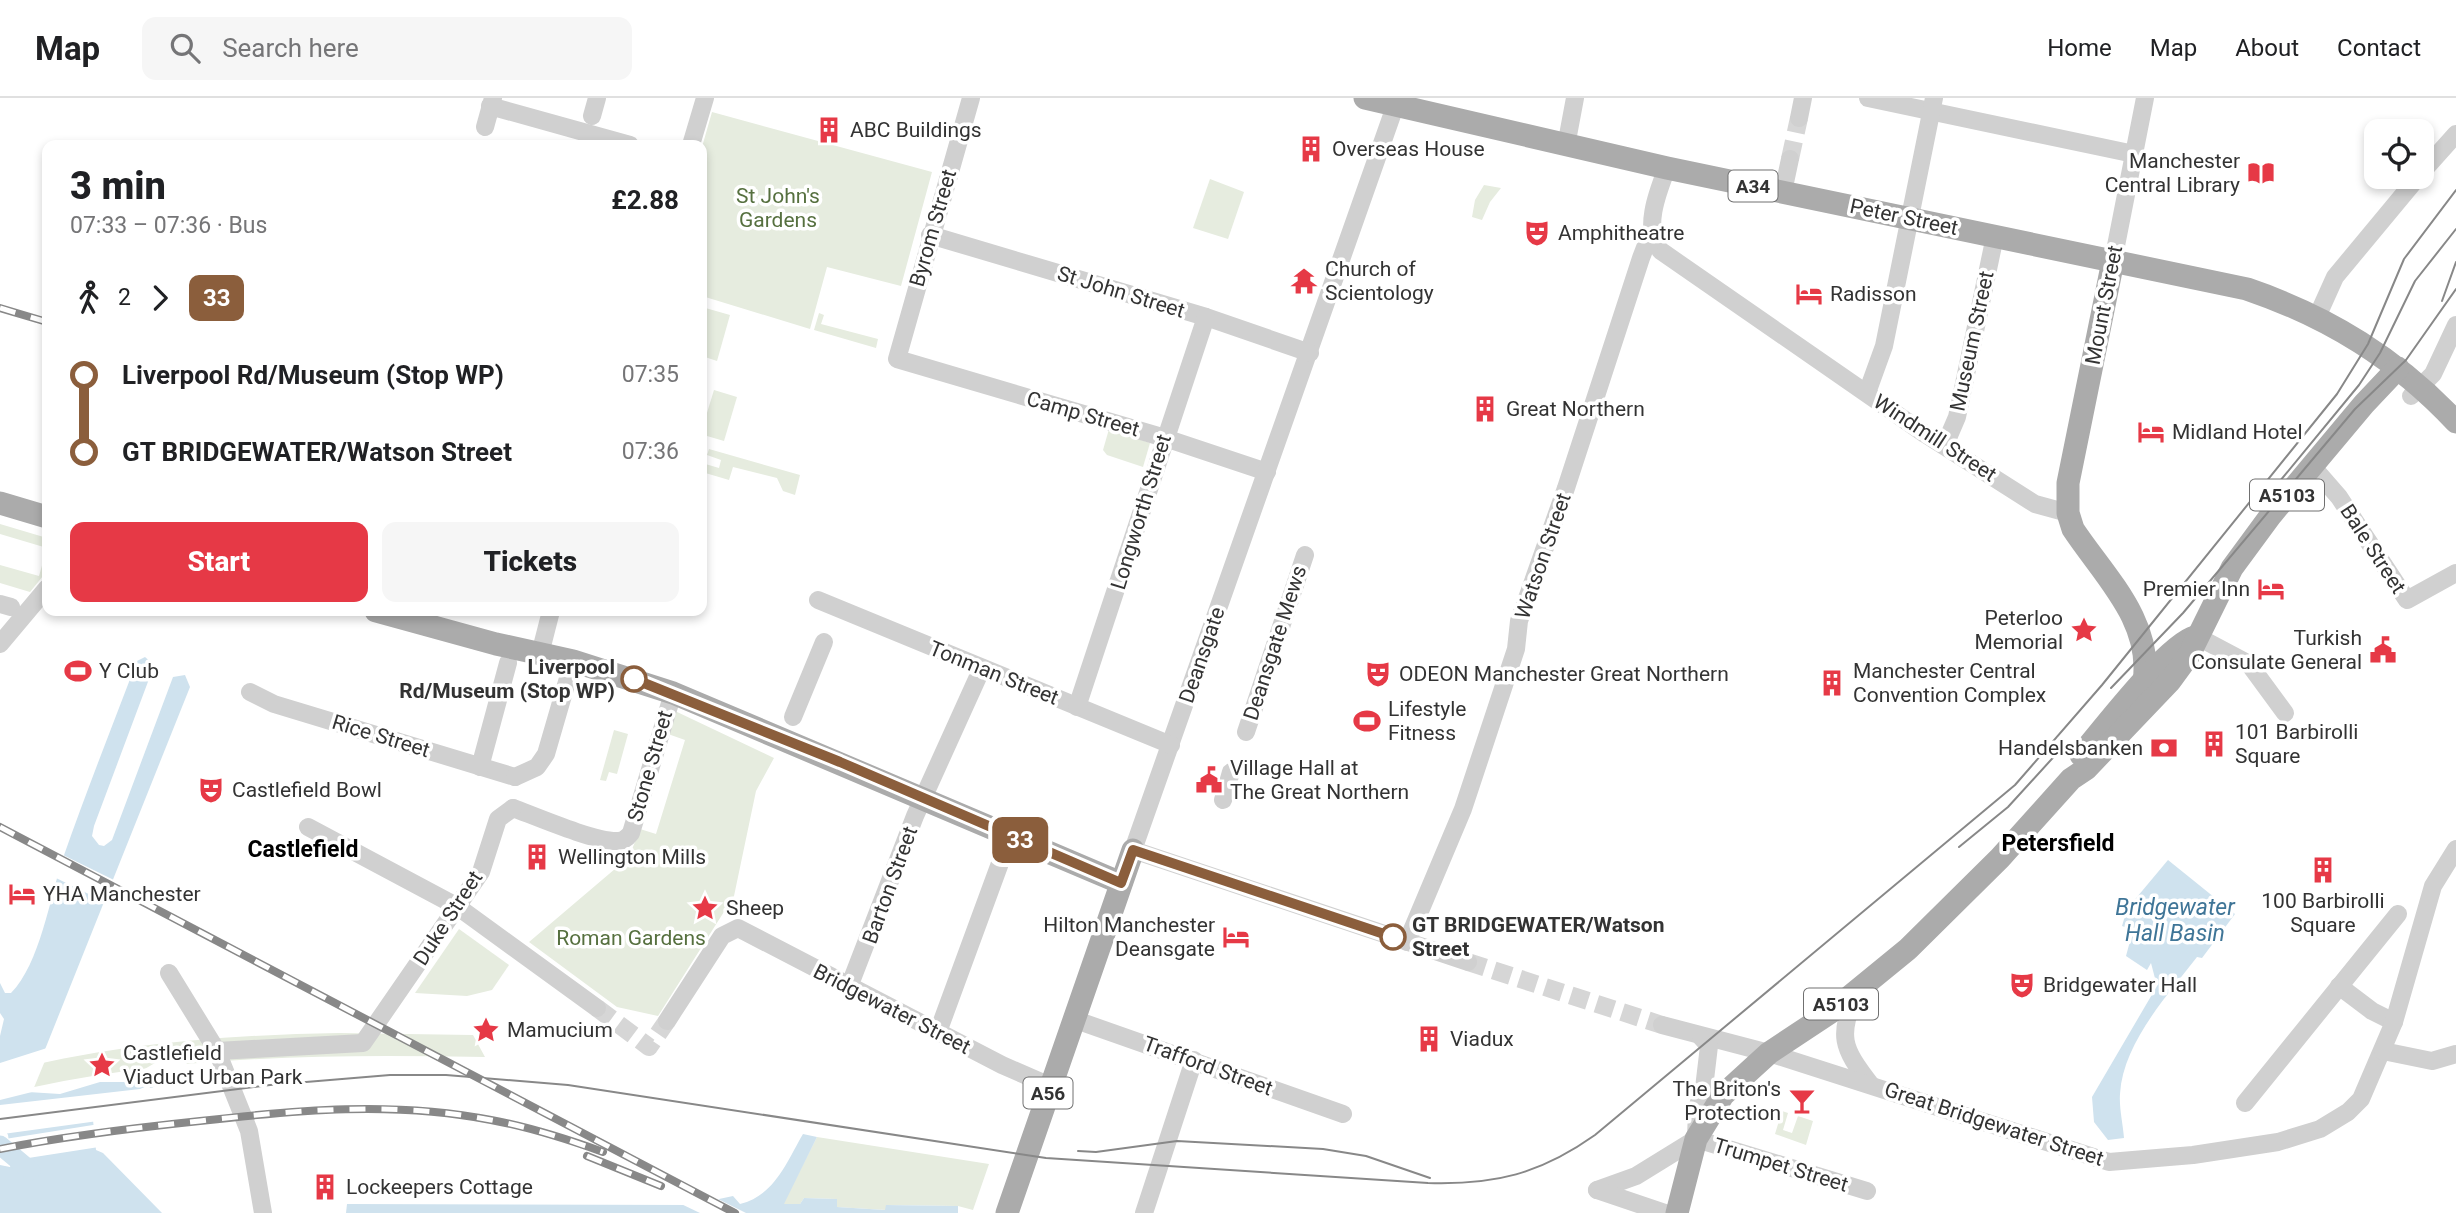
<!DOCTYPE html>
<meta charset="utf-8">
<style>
:root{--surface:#fff;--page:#f6f6f6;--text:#202124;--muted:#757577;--line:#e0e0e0;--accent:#e63946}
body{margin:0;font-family:Roboto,sans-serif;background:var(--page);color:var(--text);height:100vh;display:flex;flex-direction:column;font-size:26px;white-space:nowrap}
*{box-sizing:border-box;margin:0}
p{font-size:23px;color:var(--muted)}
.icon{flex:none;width:38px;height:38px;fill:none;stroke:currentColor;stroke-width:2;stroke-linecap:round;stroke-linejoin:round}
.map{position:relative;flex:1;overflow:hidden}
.drawer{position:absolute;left:42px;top:42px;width:665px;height:476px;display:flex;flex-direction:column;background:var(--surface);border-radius:14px;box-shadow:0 4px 10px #0003}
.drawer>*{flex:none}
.badge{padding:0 14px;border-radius:10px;font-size:24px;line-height:46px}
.tools{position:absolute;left:2364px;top:21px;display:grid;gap:14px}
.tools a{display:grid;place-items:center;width:70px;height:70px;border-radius:14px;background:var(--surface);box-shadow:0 4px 10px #0003;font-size:35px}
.map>.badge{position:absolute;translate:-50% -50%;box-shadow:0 0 0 4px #fff}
.legs{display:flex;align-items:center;gap:10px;height:77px;padding:0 28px;font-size:23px}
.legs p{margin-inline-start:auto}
.summary{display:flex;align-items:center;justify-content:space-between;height:119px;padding:0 28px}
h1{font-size:38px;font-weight:800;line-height:52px}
.cta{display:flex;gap:14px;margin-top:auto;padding:14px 28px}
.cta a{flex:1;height:80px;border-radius:14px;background:var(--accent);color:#fff;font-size:28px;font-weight:800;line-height:80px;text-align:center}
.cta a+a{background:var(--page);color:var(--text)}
ul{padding:0 28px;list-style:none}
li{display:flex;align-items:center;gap:24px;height:77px;font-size:26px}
li i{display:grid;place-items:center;width:10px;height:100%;margin:0 9px;background:currentColor}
li i::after{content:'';width:18px;height:18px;margin:-9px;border:5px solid;border-radius:50%;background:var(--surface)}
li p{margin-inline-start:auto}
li:first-child i{background:linear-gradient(#0000 50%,currentColor 0)}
li:last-child i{background:linear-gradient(currentColor 50%,#0000 0)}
header{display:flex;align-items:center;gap:42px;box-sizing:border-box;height:98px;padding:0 35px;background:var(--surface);border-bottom:2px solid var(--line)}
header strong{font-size:33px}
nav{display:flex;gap:38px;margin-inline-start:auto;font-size:24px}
.search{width:490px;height:63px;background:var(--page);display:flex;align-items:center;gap:18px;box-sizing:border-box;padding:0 24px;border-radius:14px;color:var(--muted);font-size:26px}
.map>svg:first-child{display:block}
.green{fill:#e6ecdf}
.water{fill:#cfe2ee}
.pier{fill:#fff}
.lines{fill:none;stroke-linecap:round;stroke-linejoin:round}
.canal{stroke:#cfe2ee;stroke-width:19}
.minor-tunnel{stroke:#d6d6d6;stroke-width:18;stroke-dasharray:18 9;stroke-linecap:butt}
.minor{stroke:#d0d0d0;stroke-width:18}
.major{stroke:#ababab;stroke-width:23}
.tram{stroke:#888;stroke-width:2}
.rail-casing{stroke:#888;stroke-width:8}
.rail{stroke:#fff;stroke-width:5;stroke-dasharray:16;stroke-linecap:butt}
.line-1-casing{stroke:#fff;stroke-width:16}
.line-1{stroke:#8b5e3c;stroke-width:10}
.stop-1-dot{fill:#fff;stroke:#8b5e3c;stroke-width:3.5}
.labels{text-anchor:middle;stroke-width:7;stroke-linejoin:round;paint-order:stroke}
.shield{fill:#fff;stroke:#707070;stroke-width:2}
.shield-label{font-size:19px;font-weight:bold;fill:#333}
.poi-label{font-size:21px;fill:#333;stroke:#fff;text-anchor:start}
.park-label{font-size:21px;fill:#56703f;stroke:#fff}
.street-label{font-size:21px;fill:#333;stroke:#fff}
.stop-label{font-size:21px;font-weight:bold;fill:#333;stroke:#fff;text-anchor:end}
.neighbourhood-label{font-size:23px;font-weight:bold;fill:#000;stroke:#fff}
.water-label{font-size:23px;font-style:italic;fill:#3f7597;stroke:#fff}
</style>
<header>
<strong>Map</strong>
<div class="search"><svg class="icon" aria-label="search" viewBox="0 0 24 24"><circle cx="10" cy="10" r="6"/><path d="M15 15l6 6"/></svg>Search here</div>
<nav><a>Home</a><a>Map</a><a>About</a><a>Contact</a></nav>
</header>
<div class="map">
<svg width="2456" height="1115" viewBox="0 0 2456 1115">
<rect width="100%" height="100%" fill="#fff"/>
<!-- green -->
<g class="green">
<path d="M712 14 932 74 901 188 827 169 810 231 702 198V49Z"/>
<path d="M1210 81 1244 94 1228 141 1193 130Z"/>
<path d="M1484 87 1501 90 1490 104 1482 122 1472 119 1475 102Z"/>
<path d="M702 209 730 217 717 263 702 258Z"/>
<path d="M819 215 824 217 821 226 878 241 876 250 814 232Z"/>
<path d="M714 292 737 299 724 343 707 338 702 331Z"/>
<path d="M1109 331 1150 345 1143 369 1107 357 1103 352Z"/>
<path d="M709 351 800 377 795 397 783 393 777 380 733 369 729 382 702 374V365L719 370 721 362 707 357Z"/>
<path d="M0 426 47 440V473L30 494 0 485V467L39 478 47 450 0 436Z"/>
<path d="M675 613 774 660 756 693 734 798 658 918 617 909 529 844 629 759 640 731 656 736 685 642 668 636Z"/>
<path d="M614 632 628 636 617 676 609 674 606 683 600 682Z"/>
<path d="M459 831 509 867 492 892 467 898 415 895Z"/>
<path d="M339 935 473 937 485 959C321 956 160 957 0 997V975C112 946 224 937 339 935Z"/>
<path d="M1782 1013 1788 1015 1783 1032 1792 1035 1798 1018 1813 1023 1806 1047 1775 1036Z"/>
<path d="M817 1039 989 1066 973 1112 958 1108 886 1107V1112L836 1109 837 1101 804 1100 800 1106H783Z"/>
</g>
<!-- water -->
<g class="water">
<path d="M145 559 154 567 152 573 94 728 92 738 99 747 104 748 112 742 173 579 185 577 190 589 28 994 60 996 100 984H131L178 956 184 968 152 990 141 991 93 1022 96 1052 103 1055 162 1115H0V1067L10 1069 12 1064 8 1037 0 1022V938L4 921 0 915V885L5 895H11C40 866 50 799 63 760 86 694 112 629 137 563Z"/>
<path d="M2168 762 2235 816 2202 860 2197 859C2167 898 2123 945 2120 996 2119 1010 2123 1026 2124 1040L2108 1042 2094 1024 2092 999 2157 888 2151 865 2147 872 2126 858 2133 832 2122 828 2127 811Z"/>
<path d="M803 1036 817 1039 784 1106H800L804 1100 837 1101V1109L885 1112 886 1107 958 1108V1115H346L347 1106 691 1107 733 1098 740 1106C775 1097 786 1065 803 1036Z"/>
</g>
<!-- pier -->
<g class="pier">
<path d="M61 756 118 784 109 806 54 779Z"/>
<path d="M47 950 49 953 33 992H40L0 1002V965Z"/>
<path d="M177 952 187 966 184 972 138 977 137 980 126 982Z"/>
<path d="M149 987 150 990 159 989 152 993 144 991 98 1023 3 1036 0 1030V1007L140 991Z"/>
<path d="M93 1027H97L99 1049 9 1063 5 1041Z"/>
<path d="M716 1100 746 1115H700L677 1104Z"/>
</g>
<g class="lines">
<!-- canal -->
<path class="canal" d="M0 1047 31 1073"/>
<!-- minor-tunnel -->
<g class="minor-tunnel">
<path d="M1790 61 1799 20"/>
<path d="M1468 864 1662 927"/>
<path d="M597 910 649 949 667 923"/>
</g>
<!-- minor -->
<g class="minor">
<path d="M971 0 897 261 1165 340 1267 374"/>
<path d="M1398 0 1133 752 1468 864"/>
<path d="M1868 0 2134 56"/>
<path d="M490 8 630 47"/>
<path d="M592 18 597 0"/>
<path d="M1799 20 1803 0"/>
<path d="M485 29 493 0"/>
<path d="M691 47 705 0"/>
<path d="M1566 48 1575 0"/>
<path d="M1667 70C1658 93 1642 133 1661 153L1925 336 2035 406 2068 415"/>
<path d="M2422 74 2456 36"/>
<path d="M1783 94 1790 61"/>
<path d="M930 137 1206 219 1310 255"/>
<path d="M2113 163 2145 0"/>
<path d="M2317 219 2335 179 2418 79"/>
<path d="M1867 295 1884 248 1934 0"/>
<path d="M2411 298 2433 276 2456 227"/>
<path d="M1945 347 1957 319 1995 138"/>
<path d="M2312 368 2339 399 2407 502 2456 475"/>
<path d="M818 502 1171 647"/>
<path d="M0 506 11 509"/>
<path d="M2198 539 2249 566 2285 615"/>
<path d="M0 546 47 490"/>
<path d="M540 556 551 513"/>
<path d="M250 594 274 606 515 679"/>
<path d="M1077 609 1206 219"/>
<path d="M793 619 824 544"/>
<path d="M1246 634 1305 457"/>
<path d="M480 669 508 565"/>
<path d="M515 679 537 669 546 656 573 563"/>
<path d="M1223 702 1231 674"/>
<path d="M513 710C537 719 595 744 618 743 624 743 628 739 631 735L673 595"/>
<path d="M308 729 458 809 597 910"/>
<path d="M1407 844 1463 711 1516 551 1519 523 1566 390 1641 160 1646 147 1653 143"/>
<path d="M169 875 217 953 249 1033 263 1115"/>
<path d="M2339 888 2372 913 2394 924"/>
<path d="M849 889 915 718 982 570"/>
<path d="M1857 893C1838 939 1841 948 1871 987"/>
<path d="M1073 921 1343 1016"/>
<path d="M667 923 722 838 738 830 1002 967 1064 994"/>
<path d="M1662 927 1769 955 2109 1064 2193 1057 2278 1044 2320 1031 2348 1014 2361 1001 2394 924 2433 788 2456 751"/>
<path d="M938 934 1010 738"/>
<path d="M217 953 363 945 481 774 498 721 513 710"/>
<path d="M2383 953 2432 963 2456 956"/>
<path d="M2245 1005 2398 816"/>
<path d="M1696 1041 1867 1093"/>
<path d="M1696 1041 1697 1010 1704 990 1709 948 1701 939"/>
<path d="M1597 1092 1636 1078 1696 1041"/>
<path d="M1597 1092 1665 1115"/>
<path d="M1144 1115 1194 962"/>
</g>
<!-- major -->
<g class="major">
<path d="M1365 0 1667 70 2247 191C2329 219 2397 261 2456 324"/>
<path d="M2113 163 2068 385V415L2073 431C2104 478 2153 523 2144 584"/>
<path d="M0 405 47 419"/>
<path d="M376 513 496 546 573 563 673 595 1121 785"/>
<path d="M2081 657C2102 632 2168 546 2195 539"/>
<path d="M1007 1115 1133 752"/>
<path d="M1677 1115 1696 1041 1723 997 1769 955 1831 914 1908 851 2000 760 2071 681 2086 671 2170 583 2189 557 2232 470 2271 417 2364 306 2398 270"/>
</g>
<!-- tram -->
<g class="tram">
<path d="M2442 203 2456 164"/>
<path d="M2280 383 2359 287 2380 255 2415 183 2456 131"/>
<path d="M2111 590 2183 515 2355 311 2406 262 2456 191"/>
<path d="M1959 749 2008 709 2060 652"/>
<path d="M0 1021 270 987 390 977H446L568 987 1046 1060 1428 1085C1495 1087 1540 1076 1595 1037L2015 687 2102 587 2337 296 2368 246 2404 161 2456 92"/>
<path d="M1078 1053 1096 1054 1177 1043 1323 1051 1366 1058 1430 1080"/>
</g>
<!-- rail casing -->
<g class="rail-casing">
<g id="rail">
<path d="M0 210 47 224"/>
<path d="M0 729 735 1115"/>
<path d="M0 1051C66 1038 133 1030 200 1023 297 1012 394 1003 491 1022 529 1029 567 1041 603 1054"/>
<path d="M587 1058 661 1088"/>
</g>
</g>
<!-- rail -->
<use href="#rail" class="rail"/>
</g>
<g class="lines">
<!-- line-1 casing -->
<g class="line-1-casing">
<path id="line-1" d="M634 581 840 664 1121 785 1133 752 1393 839"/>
</g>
<!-- line-1 -->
<use href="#line-1" class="line-1"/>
</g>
<!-- icons -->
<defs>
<g id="building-bare" transform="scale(2.1)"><path d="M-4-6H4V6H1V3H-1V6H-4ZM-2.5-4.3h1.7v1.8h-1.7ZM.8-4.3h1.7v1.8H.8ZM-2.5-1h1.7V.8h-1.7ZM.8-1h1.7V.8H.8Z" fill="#e63946" stroke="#fff" stroke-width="2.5" paint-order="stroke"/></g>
<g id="library-bare" transform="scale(2.1)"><path d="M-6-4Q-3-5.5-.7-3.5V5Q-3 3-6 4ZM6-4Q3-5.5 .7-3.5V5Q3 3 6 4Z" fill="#e63946" stroke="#fff" stroke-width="2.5" paint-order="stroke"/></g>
<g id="theatre-bare" transform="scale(2.1)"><path d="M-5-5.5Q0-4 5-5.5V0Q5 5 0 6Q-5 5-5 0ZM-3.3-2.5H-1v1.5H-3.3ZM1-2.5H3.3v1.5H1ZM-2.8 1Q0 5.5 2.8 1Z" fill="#e63946" stroke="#fff" stroke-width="2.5" paint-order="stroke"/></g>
<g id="temple-bare" transform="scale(2.1)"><path d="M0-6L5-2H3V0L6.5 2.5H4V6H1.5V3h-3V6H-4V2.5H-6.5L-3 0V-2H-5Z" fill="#e63946" stroke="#fff" stroke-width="2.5" paint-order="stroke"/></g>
<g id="hotel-bare" transform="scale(2.1)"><path d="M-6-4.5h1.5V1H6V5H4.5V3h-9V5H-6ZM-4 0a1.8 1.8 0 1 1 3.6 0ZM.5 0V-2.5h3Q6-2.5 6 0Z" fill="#e63946" stroke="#fff" stroke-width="2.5" paint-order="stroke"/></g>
<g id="sight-bare" transform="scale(2.1)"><path d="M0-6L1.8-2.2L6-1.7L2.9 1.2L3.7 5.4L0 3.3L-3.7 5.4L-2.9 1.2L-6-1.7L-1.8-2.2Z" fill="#e63946" stroke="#fff" stroke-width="2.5" paint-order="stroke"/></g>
<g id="civic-bare" transform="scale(2.1)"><path d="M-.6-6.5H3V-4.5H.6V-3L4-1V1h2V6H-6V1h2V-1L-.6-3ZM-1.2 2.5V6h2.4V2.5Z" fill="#e63946" stroke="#fff" stroke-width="2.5" paint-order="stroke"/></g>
<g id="stadium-bare" transform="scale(2.1)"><path d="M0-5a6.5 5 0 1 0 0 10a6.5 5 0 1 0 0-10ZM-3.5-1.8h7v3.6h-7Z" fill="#e63946" stroke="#fff" stroke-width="2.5" paint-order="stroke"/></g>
<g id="bank-bare" transform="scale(2.1)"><path d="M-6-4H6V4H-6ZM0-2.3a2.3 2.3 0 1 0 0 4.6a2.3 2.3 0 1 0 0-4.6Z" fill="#e63946" stroke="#fff" stroke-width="2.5" paint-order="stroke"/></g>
<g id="bar-bare" transform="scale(2.1)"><path d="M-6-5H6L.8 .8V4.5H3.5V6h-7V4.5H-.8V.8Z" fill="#e63946" stroke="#fff" stroke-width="2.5" paint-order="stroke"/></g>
</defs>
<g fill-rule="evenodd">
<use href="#building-bare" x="829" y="32"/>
<use href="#building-bare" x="1311" y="51"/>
<use href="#library-bare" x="2261" y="75"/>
<use href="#theatre-bare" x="1537" y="135"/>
<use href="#temple-bare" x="1304" y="183"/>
<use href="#hotel-bare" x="1809" y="196"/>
<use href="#building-bare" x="1485" y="311"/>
<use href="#hotel-bare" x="2151" y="334"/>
<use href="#hotel-bare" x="2271" y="491"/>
<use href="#sight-bare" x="2084" y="532"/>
<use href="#civic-bare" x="2383" y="552"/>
<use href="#stadium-bare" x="78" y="573"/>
<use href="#theatre-bare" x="1378" y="576"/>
<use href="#building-bare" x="1832" y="585"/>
<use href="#stadium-bare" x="1367" y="623"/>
<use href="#building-bare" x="2214" y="646"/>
<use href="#bank-bare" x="2164" y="650"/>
<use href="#civic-bare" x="1209" y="682"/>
<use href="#theatre-bare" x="211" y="692"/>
<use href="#building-bare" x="537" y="759"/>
<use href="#building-bare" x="2323" y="772"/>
<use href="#hotel-bare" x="22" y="796"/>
<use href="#sight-bare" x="705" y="810"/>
<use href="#hotel-bare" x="1236" y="839"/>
<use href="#theatre-bare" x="2022" y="887"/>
<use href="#sight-bare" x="486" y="932"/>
<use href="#building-bare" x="1429" y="941"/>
<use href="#sight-bare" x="102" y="967"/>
<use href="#bar-bare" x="1802" y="1003"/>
<use href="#building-bare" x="325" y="1089"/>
</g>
<!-- markers -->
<g class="stop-1-dot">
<circle cx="634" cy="581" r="12"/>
<circle cx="1393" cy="839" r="12"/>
</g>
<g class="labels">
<!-- shield labels -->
<g class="shield">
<rect x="1728.5" y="72.5" width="49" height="31" rx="5"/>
<rect x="2250" y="381.5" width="74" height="31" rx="5"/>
<rect x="1804" y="890.5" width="74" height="31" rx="5"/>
<rect x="1023.5" y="979.5" width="49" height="31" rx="5"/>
</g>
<g class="shield-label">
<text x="1753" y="95">A34</text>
<text x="2287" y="404">A5103</text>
<text x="1841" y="913">A5103</text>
<text x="1048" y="1002">A56</text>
</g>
<!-- poi labels -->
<g class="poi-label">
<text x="850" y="39">ABC Buildings</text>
<text x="1332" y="58">Overseas House</text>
<text x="2240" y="70" text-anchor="end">Manchester<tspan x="2240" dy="24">Central Library</tspan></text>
<text x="1558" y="142">Amphitheatre</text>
<text x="1325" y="178">Church of<tspan x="1325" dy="24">Scientology</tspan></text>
<text x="1830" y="203">Radisson</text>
<text x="1506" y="318">Great Northern</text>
<text x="2172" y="341">Midland Hotel</text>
<text x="2250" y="498" text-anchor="end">Premier Inn</text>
<text x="2063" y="527" text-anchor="end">Peterloo<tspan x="2063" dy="24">Memorial</tspan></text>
<text x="2362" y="547" text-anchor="end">Turkish<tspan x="2362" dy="24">Consulate General</tspan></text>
<text x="99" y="580">Y Club</text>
<text x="1853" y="580">Manchester Central<tspan x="1853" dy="24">Convention Complex</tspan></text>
<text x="1399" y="583">ODEON Manchester Great Northern</text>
<text x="1388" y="618">Lifestyle<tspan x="1388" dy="24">Fitness</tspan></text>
<text x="2235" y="641">101 Barbirolli<tspan x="2235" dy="24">Square</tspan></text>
<text x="2143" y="657" text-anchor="end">Handelsbanken</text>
<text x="1230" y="677">Village Hall at<tspan x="1230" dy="24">The Great Northern</tspan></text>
<text x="232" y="699">Castlefield Bowl</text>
<text x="558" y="766">Wellington Mills</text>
<text x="43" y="803">YHA Manchester</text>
<text x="2323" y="810" text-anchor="middle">100 Barbirolli<tspan x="2323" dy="24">Square</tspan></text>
<text x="726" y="817">Sheep</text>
<text x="1215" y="834" text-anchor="end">Hilton Manchester<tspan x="1215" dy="24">Deansgate</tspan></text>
<text x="2043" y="894">Bridgewater Hall</text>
<text x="507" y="939">Mamucium</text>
<text x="1450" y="948">Viadux</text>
<text x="123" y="962">Castlefield<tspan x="123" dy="24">Viaduct Urban Park</tspan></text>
<text x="1781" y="998" text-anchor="end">The Briton's<tspan x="1781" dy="24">Protection</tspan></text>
<text x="346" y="1096">Lockeepers Cottage</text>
</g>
<!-- park labels -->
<g class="park-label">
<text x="778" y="105">St John's<tspan x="778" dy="24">Gardens</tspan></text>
<text x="631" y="847">Roman Gardens</text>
</g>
<!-- street labels -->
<g class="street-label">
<text transform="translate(1904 119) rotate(12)" y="7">Peter Street</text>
<text transform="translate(933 130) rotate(-74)" y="7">Byrom Street</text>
<text transform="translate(1121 194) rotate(17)" y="7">St John Street</text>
<text transform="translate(2104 207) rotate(-79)" y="7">Mount Street</text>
<text transform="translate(1972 243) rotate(-78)" y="7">Museum Street</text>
<text transform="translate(1083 316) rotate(16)" y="7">Camp Street</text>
<text transform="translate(1935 340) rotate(33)" y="7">Windmill Street</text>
<text transform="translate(1141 414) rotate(-73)" y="7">Longworth Street</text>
<text transform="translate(2373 451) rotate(57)" y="7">Bale Street</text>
<text transform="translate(1543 458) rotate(-71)" y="7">Watson Street</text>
<text transform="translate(1275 545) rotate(-72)" y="7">Deansgate Mews</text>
<text transform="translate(1202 557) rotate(-71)" y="7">Deansgate</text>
<text transform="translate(994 575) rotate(22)" y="7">Tonman Street</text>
<text transform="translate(381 638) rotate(17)" y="7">Rice Street</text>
<text transform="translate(650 668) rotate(-74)" y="7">Stone Street</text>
<text transform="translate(890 787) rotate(-70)" y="7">Barton Street</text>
<text transform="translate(448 820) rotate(-57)" y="7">Duke Street</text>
<text transform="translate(892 911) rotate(27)" y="7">Bridgewater Street</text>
<text transform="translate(1208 968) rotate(20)" y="7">Trafford Street</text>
<text transform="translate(1994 1026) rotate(18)" y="7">Great Bridgewater Street</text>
<text transform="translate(1781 1067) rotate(17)" y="7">Trumpet Street</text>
</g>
<!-- stop labels -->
<g class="stop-label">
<text x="615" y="576">Liverpool<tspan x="615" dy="24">Rd/Museum (Stop WP)</tspan></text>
<text x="1412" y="834" text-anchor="start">GT BRIDGEWATER/Watson<tspan x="1412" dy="24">Street</tspan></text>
</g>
<!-- neighbourhood labels -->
<g class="neighbourhood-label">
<text x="2058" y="753">Petersfield</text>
<text x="303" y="759">Castlefield</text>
</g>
<!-- water labels -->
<g class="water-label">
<text x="2175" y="817">Bridgewater<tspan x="2175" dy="26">Hall Basin</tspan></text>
</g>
</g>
</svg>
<div class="tools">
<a><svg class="icon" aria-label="locate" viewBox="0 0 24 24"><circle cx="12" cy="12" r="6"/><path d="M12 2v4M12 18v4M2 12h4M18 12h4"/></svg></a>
</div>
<b class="badge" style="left:1020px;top:742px;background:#8b5e3c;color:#fff">33</b>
<section class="drawer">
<div class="summary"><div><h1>3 min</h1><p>07:33 – 07:36 · Bus</p></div><b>£2.88</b></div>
<div class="legs"><svg class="icon" aria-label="walk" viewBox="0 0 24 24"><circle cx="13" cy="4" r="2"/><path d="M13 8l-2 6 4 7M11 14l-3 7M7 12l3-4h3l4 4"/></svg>2<svg class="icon" aria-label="forward" viewBox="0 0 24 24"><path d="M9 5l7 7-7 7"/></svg><b class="badge" style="background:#8b5e3c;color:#fff">33</b></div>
<ul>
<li><i style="color:#8b5e3c"></i><b>Liverpool Rd/Museum (Stop WP)</b><p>07:35</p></li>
<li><i style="color:#8b5e3c"></i><b>GT BRIDGEWATER/Watson Street</b><p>07:36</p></li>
</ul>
<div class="cta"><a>Start</a><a>Tickets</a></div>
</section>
</div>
